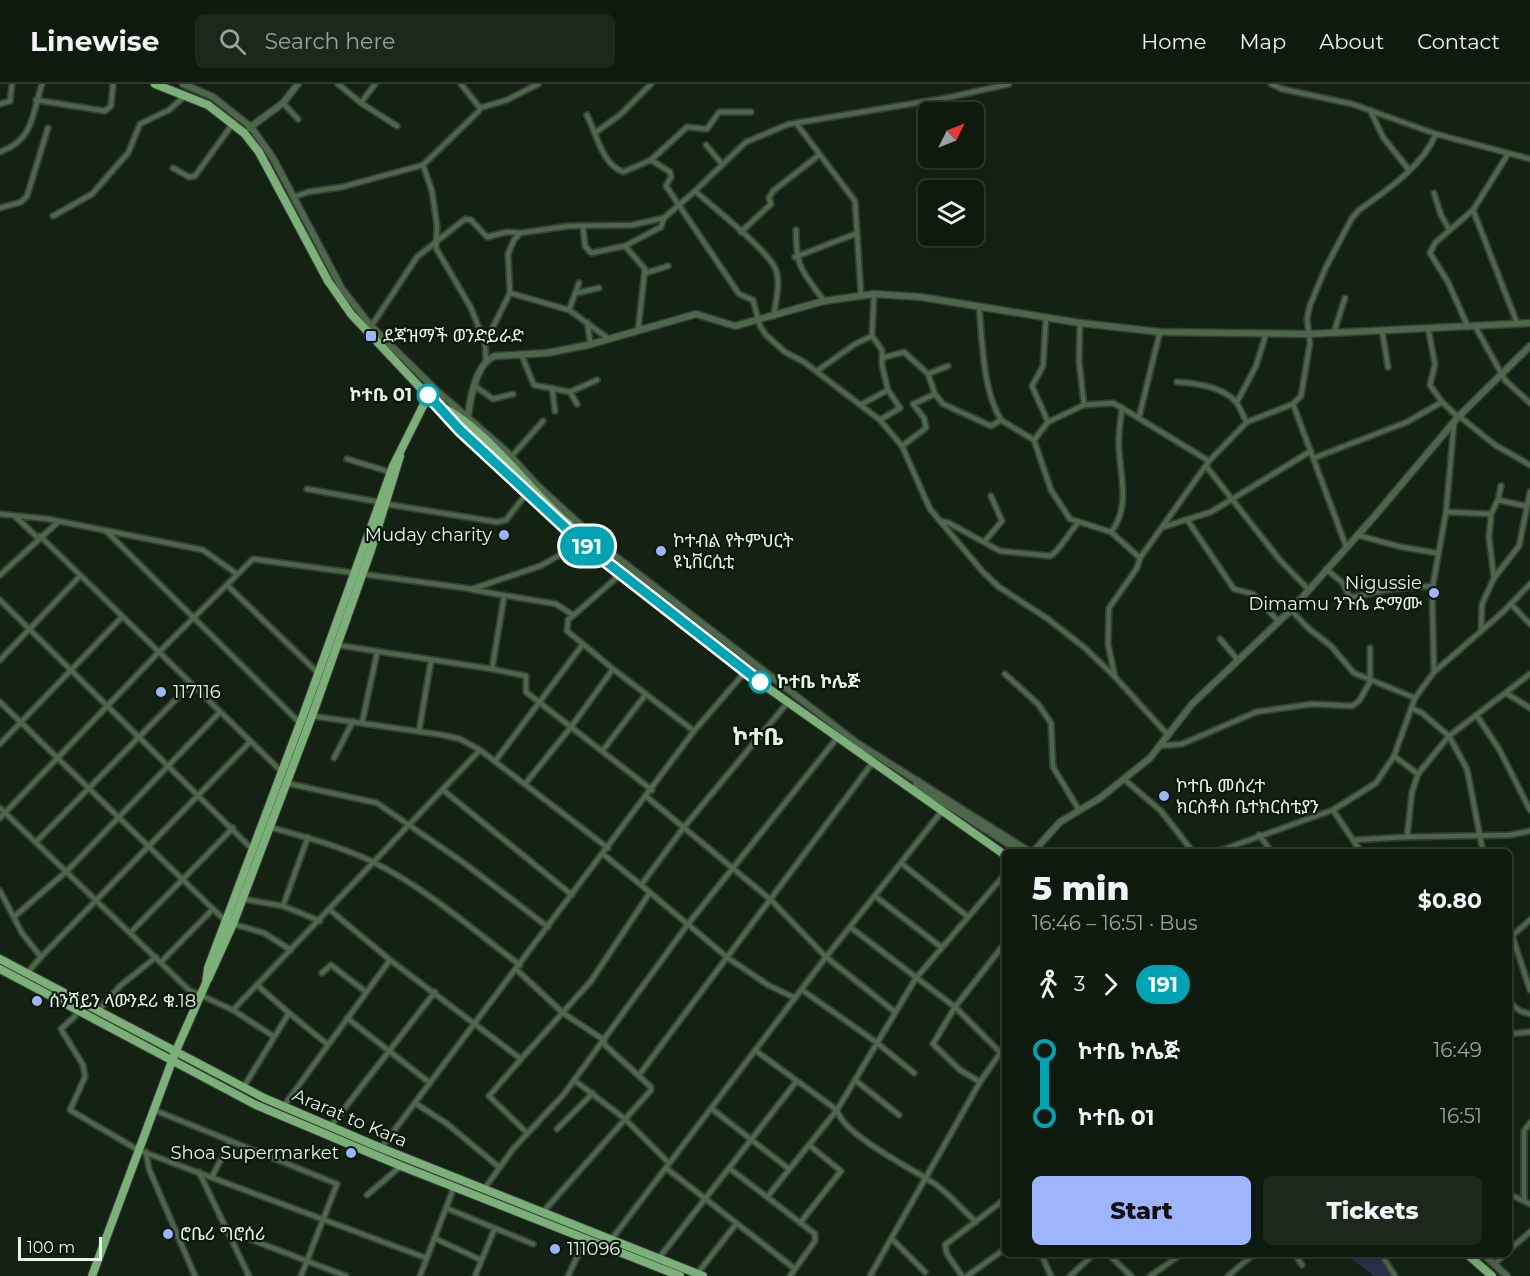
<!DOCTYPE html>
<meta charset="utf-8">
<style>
:root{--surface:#0f1a0e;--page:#1d271c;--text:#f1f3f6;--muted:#9ba19e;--line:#2f382e;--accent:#9eb4fd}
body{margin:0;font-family:Montserrat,"Noto Sans Ethiopic",sans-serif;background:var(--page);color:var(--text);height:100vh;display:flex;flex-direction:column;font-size:22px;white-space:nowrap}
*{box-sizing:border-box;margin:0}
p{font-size:20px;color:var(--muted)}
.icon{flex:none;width:33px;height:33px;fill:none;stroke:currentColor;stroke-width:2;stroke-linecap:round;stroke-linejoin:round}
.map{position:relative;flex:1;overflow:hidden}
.side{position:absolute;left:1002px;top:765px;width:510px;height:408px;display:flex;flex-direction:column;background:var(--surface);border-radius:9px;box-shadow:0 3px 15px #0003,0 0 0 2px var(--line)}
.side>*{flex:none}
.badge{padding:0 12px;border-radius:20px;font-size:21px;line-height:39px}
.needle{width:39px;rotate:47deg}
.fabs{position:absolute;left:918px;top:18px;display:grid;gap:12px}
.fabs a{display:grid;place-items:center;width:66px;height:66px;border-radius:9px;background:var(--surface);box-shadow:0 3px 15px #0003,0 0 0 2px var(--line);font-size:30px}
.scale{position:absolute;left:18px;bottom:15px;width:84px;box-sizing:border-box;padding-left:6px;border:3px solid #e9f2e8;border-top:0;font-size:16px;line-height:21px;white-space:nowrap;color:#e9f2e8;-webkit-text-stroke:4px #0b190b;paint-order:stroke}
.map>.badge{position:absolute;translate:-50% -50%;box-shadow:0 0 0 3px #fff}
.legs{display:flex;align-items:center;gap:9px;height:66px;padding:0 30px;font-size:20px}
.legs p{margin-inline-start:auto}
.summary{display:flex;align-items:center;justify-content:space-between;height:102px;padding:0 30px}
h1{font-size:33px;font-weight:800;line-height:45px}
.primary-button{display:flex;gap:12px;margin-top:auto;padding:12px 30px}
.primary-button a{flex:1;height:69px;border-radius:9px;background:var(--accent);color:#111;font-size:24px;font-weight:800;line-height:69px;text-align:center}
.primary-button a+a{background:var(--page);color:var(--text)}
ul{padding:0 30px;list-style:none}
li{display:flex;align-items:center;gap:21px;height:66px;font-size:22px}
li i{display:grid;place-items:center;width:9px;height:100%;margin:0 8px;background:currentColor}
li i::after{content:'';width:15px;height:15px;margin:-8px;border:4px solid;border-radius:50%;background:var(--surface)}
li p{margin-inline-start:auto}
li:first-child i{background:linear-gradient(#0000 50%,currentColor 0)}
li:last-child i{background:linear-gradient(currentColor 50%,#0000 0)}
header{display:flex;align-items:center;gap:36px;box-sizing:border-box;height:84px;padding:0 30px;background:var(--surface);border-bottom:2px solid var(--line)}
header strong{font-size:28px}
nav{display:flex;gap:33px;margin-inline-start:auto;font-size:21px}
.search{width:420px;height:54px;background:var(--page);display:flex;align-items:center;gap:15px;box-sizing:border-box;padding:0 21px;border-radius:9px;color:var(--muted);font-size:22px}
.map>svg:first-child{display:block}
.green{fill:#2a314b}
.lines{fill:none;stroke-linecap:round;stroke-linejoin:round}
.minor-casing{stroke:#323f31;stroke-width:8}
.tertiary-casing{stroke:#323f31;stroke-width:9}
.primary-casing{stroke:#323f31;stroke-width:10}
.minor{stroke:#4e664c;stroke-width:4.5}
.tertiary{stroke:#4e664c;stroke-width:6}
.primary{stroke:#7daf7a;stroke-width:8}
.line-1-casing{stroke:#fff;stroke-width:14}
.line-1{stroke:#00a3b4;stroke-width:9}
.poi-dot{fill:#9eb4fd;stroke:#0b190b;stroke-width:2}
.stop-1-dot{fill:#fff;stroke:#00a3b4;stroke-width:3}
.labels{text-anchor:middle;stroke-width:4.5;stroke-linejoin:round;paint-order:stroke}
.poi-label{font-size:18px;fill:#e9f2e8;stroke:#0b190b;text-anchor:start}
.stop-label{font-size:18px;font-weight:bold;fill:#e9f2e8;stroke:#0b190b;text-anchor:end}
.street-label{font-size:18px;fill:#e9f2e8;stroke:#0b190b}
.district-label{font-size:24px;font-weight:bold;fill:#e9f2e8;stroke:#0b190b}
</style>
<header>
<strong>Linewise</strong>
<div class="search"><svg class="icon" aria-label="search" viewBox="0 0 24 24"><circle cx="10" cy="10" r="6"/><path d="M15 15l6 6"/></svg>Search here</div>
<nav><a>Home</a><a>Map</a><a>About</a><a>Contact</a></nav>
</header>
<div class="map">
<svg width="1530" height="1192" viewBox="0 0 1530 1192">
<rect width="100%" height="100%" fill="#142213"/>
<!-- green -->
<path class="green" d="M1351 1170H1378L1392 1192H1374L1352 1175Z"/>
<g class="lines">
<!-- minor casing -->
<g class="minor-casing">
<g id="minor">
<path d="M338 0 361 19 375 0"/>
<path d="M1271 0 1282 5 1352 20 1436 50"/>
<path d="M36 16 105 27 111 22 113 0"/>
<path d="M283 19 298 35"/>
<path d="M361 19 397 42"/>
<path d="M0 20 10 17 12 0"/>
<path d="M480 24 507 16 538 0"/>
<path d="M1370 26 1383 53 1409 86"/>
<path d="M587 31C596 49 602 80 623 88L651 76 687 43 707 45 719 28H751"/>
<path d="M796 39 946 14 1009 0"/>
<path d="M595 49 621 30 651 0"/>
<path d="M706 61 722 80"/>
<path d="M0 68C34 56 32 30 42 0"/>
<path d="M651 76 670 88 671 93 666 102 739 210 753 216 760 242 766 251 785 268 804 278 880 336 902 362 930 425 940 437 949 439 1000 467 1050 472C1059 468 1069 448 1078 439"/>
<path d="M423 81 432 107 437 142 436 164 471 224 485 259 486 278"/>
<path d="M173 84 189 93 195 92 234 38"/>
<path d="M1434 109 1441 131 1449 145"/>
<path d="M294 113 308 108 342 103 423 81 479 27 480 24 461 0"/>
<path d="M0 124 21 118 27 112 48 44"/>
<path d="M1473 126 1508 70"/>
<path d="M53 132 92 110 128 69 140 40 169 26 186 11"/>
<path d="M583 142 585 162 591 169 625 162 645 185 638 247"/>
<path d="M796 146C796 185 802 186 824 217"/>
<path d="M741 148 771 120 769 114 773 107 819 71"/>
<path d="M625 162 661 143 664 134"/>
<path d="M795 173 855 150"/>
<path d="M646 189 668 182"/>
<path d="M510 209 569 226 609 255"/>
<path d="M577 209 599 204"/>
<path d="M874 210 872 252 882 266V281L888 306 900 324 880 336"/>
<path d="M979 223C983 260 982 304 1001 336"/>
<path d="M569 226 579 199"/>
<path d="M774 232C775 218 781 200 776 186 769 167 713 123 695 107L746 58 789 40 796 39 855 117 861 211"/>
<path d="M587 238 590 256"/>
<path d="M1475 242 1505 296 1530 319"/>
<path d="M1468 243 1448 198 1430 169 1435 159 1473 126 1517 239"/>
<path d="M370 244 417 173 465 135 471 136 487 153 507 148 520 149"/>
<path d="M1428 244 1435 280 1430 301 1442 318"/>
<path d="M1382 246 1388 283"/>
<path d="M1334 248 1345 214"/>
<path d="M485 259 510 209 508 170 514 156 520 149 569 142 632 141 664 134 695 107"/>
<path d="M521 270 534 301 570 308 597 296"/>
<path d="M882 274 904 268 928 290 935 310 943 320 991 342 1001 336 1034 356 1051 406 1070 435 1111 448"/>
<path d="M817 287 855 260 872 252"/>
<path d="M928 290 948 282"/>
<path d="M1177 298C1195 299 1221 302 1235 317 1240 322 1242 331 1247 338"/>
<path d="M475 302 493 315 513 310"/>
<path d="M552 304 555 327"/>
<path d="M570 308 577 320"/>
<path d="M1237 318 1256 282 1266 250"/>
<path d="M862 320 888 306"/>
<path d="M1293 320 1346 462"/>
<path d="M1084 321 1113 319 1122 324C1120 338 1118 352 1119 366 1121 394 1130 424 1111 448L1140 474 1137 484 1109 524 1108 560 1115 593 1167 650"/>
<path d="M1122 324 1209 377"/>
<path d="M1459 332 1495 361 1530 381"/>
<path d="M1139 333 1160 248"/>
<path d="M1048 338 1084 321 1079 277 1080 239"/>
<path d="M1034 356 1048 338 1032 302 1043 282 1046 234"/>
<path d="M902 362 926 344 924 334 913 320 935 310"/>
<path d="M511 373 543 337"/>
<path d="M1314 374 1407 338 1442 318 1458 333"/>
<path d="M347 375 390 388"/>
<path d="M1206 382 1279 475 1308 505"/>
<path d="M1501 402 1498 416 1526 422"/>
<path d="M307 405 379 418"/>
<path d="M386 420 497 438 506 436 527 409"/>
<path d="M1446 428 1491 430 1498 416"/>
<path d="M0 430 48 435 203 466 237 490"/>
<path d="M16 433 38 454"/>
<path d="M940 437 983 488 999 503 1048 535 1085 564 1114 592"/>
<path d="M1188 437 1234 505 1253 510 1279 538"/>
<path d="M1163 443 1211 428 1311 367"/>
<path d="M107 448 300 639"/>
<path d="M1357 451 1401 463 1437 469"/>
<path d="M40 452 282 688"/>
<path d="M985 457 1002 437 991 412"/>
<path d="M1140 474 1209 377 1247 338 1293 320 1301 312 1310 259 1307 235 1310 221 1326 183 1352 134 1359 126C1387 106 1422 83 1436 50L1530 75"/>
<path d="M1326 485 1343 499 1349 512 1354 513 1390 505 1432 502"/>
<path d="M362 490 472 505 540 482 582 459"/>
<path d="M0 491 57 439"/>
<path d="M1494 494 1519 462 1530 408"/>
<path d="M227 501 318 589"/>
<path d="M473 506 556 520 573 531"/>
<path d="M0 516 252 765"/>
<path d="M1511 520 1530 540"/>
<path d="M1291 526 1308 544 1331 562 1354 589 1415 614"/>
<path d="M1481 547 1482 520 1494 494 1489 454 1491 430"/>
<path d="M1220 555 1238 576"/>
<path d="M337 561 492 585 504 513"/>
<path d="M0 576 79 493"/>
<path d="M492 585 526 592V608L571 643 613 585 583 560"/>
<path d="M613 585 694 647"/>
<path d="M1434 588 1432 506 1446 428 1454 340"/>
<path d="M1005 590 1038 620 1051 639 1053 683 1079 726"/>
<path d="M1506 609 1530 624"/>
<path d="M0 618 213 825 161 878"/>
<path d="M788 618 684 743 641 801 728 874 768 901 795 914"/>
<path d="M1411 624 1422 629 1449 652 1530 590"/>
<path d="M312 632 443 651 460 655 480 666"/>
<path d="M1477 632 1499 665 1530 726"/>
<path d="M362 639 377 569"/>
<path d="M419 647 431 577"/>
<path d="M0 660 121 534"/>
<path d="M1159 662 1182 660 1256 628 1312 620 1352 622 1359 617 1370 598V564"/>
<path d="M603 666 646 610"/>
<path d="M1394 672 1418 690 1412 708 1407 753 1510 751 1530 747"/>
<path d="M334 674 353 637"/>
<path d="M496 676 583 560 567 547 568 536 622 489"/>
<path d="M1418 690 1449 652 1467 685 1483 768"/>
<path d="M1125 696 1161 727 1193 768"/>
<path d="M286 699 377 719 464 779 548 843"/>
<path d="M525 700 571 643 652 706"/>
<path d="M443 706 572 811"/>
<path d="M647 713 771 816 826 873 895 928"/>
<path d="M0 724 189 906 233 926 273 952"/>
<path d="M1333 726 1353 756 1407 753"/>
<path d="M0 734 158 569 253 475 354 489"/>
<path d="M269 743C305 753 340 762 373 778 426 804 473 846 520 881"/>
<path d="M1259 751 1272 768"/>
<path d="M1353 756 1361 768"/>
<path d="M37 757 191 600"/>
<path d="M1216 768 1333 726 1376 699 1394 672 1415 614 1434 588 1503 528 1530 500"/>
<path d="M603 770 641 801"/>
<path d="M901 779 967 832"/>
<path d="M0 807 22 849 41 873 27 889"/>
<path d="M875 812 941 863"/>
<path d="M243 815 283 822 308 753"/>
<path d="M283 822 320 837"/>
<path d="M213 825 226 837"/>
<path d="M330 826 390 876 521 975 591 897 649 810"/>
<path d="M14 833 68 786 220 628"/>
<path d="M233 840 264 849 291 866"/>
<path d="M1509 842 1530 906"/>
<path d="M850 843 955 923 1005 973"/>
<path d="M131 848 233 744"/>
<path d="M1513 851 1530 836"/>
<path d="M41 873 250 658"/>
<path d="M517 886 563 929 604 956 605 961 651 1003V1006L543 1128"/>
<path d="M322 889 331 881 366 908"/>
<path d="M257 901 289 929"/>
<path d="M802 906 876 958 914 989"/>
<path d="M1509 918 1520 927 1530 930"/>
<path d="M99 926 120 902 156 873"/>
<path d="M233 926 480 666 608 764"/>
<path d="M75 932 61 945 83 981 85 993 70 1026 138 1066 426 1174"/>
<path d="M347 934 430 999"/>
<path d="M1509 950 1530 948"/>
<path d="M756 967 837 1026 767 1113 815 1150V1157L790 1192"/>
<path d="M521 975 489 1012 527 1049"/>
<path d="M639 991 873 678"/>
<path d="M574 996 625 1035 669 1079"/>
<path d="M855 996 899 1031"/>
<path d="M980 998 960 986 933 960 955 923 1005 859"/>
<path d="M243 1004 289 929 327 960"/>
<path d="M415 1019 446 1039 499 1083"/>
<path d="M283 1023 390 876"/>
<path d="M712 1025 789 1085"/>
<path d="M154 1026 337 1100 301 1192"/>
<path d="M330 1043 435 908"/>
<path d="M557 1045 593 1009"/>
<path d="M381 1064 694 647 745 588"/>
<path d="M146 1068 149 1085 195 1192"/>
<path d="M666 1084 795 1185"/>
<path d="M729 1084 767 1113"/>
<path d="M199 1088 249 1192"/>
<path d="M212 1093 230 1057"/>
<path d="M485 1104 513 1065 564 1010 688 840 837 654"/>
<path d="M1509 1110 1530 1120"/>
<path d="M367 1111 401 1082"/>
<path d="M1524 1117V1047L1530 1039"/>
<path d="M446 1124 533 1160"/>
<path d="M976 1138C962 1125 950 1111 935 1100 913 1085 843 1051 837 1026L916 894 1005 790"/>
<path d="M800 1139 841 1087 809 1061"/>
<path d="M226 1146 346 1192"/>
<path d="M434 1154 481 1176"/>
<path d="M892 1155 925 1188"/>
<path d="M611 1156 826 873 942 727"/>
<path d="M1509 1166 1530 1148"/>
<path d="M1041 1170 1051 1192"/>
<path d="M1108 1170 1131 1192"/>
<path d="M1295 1170 1302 1181"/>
<path d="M1381 1170 1395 1192"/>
<path d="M659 1174 796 998"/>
<path d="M1495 1180 1505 1170"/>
<path d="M697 1190 736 1140"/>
<path d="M420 1192 454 1103"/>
<path d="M475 1192 495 1144"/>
<path d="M568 1192 586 1154"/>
<path d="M870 1192 980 998 1005 962"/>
<path d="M962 1192 947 1170 945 1161 1005 1115"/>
<path d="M967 1192 1005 1165"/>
<path d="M1070 1192 1094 1170"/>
<path d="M1150 1192 1182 1170"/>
<path d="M1228 1192 1254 1170"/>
</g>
</g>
<!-- tertiary casing -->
<g class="tertiary-casing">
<g id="tertiary">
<path d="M183 0 213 13 251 43 273 74 342 205 371 242 436 306 506 367 538 402 610 468 857 659 1030 768"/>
<path d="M249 44 283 19 298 0"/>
<path d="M468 333C470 315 476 279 495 272L547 269 588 261 696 230 735 242 824 217 874 210 921 213 1080 239 1160 248 1310 250 1530 239"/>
<path d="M918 697 916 701 1021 768"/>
<path d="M1033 768 1060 738 1100 714 1150 674 1192 620 1291 526 1373 434 1459 332 1530 262"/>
<path d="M1483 1170 1507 1192"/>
</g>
</g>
<!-- primary casing -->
<g class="primary-casing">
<g id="primary">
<path d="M155 0 208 21 244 49 259 68 328 197 351 230 460 346 527 409 582 459 645 505 745 588 1005 771"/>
<path d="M439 321C506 356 542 435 610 468"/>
<path d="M0 875 264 1014 381 1064 703 1192"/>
<path d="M0 885 256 1021 401 1082 680 1192"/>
<path d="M208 895 233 840 312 632 371 466 400 372"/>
<path d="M1467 1170 1492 1192"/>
<path d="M92 1192 175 969 206 899 208 884 304 629 393 382 428 312"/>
</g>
</g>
<!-- minor -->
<use href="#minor" class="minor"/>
<!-- tertiary -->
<use href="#tertiary" class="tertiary"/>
<!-- primary -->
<use href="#primary" class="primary"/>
</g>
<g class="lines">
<!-- line-1 casing -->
<g class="line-1-casing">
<path id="line-1" d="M428 311 460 346 582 459 760 598"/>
</g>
<!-- line-1 -->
<use href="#line-1" class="line-1"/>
</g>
<!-- markers -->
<g class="poi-dot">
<rect x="365" y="246" width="12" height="12" rx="3"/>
<circle cx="504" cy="451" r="6"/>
<circle cx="661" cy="467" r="6"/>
<circle cx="1434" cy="509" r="6"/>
<circle cx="161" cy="608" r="6"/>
<circle cx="1164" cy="712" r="6"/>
<circle cx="37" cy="917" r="6"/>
<circle cx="351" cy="1069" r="6"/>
<circle cx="168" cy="1150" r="6"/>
<circle cx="555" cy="1165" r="6"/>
</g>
<g class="stop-1-dot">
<circle cx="428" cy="311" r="10"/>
<circle cx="760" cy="598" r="10"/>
</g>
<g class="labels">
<!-- poi labels -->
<g class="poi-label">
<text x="383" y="258">ደጃዝማች ወንድይራድ</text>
<text x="492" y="457" text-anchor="end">Muday charity</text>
<text x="673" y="463">ኮተብል የትምህርት<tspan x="673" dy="21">ዩኒቨርሲቲ</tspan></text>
<text x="1422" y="505" text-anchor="end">Nigussie<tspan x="1422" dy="21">Dimamu ንጉሴ ድማሙ</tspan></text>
<text x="173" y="614">117116</text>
<text x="1176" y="708">ኮተቤ መሰረተ<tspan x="1176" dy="21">ክርስቶስ ቤተክርስቲያን</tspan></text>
<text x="49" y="923">ሰንሻይን ላውንደሪ ቁ.18</text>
<text x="339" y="1075" text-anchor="end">Shoa Supermarket</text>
<text x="180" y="1156">ሮቤሪ ግሮሰሪ</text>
<text x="567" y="1171">111096</text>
</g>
<!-- stop labels -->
<g class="stop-label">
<text x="412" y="317">ኮተቤ 01</text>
<text x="777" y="604" text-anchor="start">ኮተቤ ኮሌጅ</text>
</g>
<!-- street labels -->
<g class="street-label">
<text transform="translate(350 1034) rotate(23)" y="6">Ararat to Kara</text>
</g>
<!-- district labels -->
<g class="district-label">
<text x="758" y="661">ኮተቤ</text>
</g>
</g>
</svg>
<div class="fabs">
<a><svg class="needle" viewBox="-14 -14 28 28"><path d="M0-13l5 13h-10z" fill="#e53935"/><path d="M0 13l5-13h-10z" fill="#9ba19e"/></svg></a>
<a><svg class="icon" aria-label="layers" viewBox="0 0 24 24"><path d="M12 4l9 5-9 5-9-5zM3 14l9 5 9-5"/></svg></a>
</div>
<div class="scale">100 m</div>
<b class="badge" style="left:587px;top:462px;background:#00a3b4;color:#fff">191</b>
<section class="side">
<div class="summary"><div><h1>5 min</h1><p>16:46 – 16:51 · Bus</p></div><b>$0.80</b></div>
<div class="legs"><svg class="icon" aria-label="walk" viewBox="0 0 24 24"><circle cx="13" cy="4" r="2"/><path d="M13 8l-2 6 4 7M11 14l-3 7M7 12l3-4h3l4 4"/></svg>3<svg class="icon" aria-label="forward" viewBox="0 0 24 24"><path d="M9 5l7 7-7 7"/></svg><b class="badge" style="background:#00a3b4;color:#fff">191</b></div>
<ul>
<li><i style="color:#00a3b4"></i><b>ኮተቤ ኮሌጅ</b><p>16:49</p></li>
<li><i style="color:#00a3b4"></i><b>ኮተቤ 01</b><p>16:51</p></li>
</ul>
<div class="primary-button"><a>Start</a><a>Tickets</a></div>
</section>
</div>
